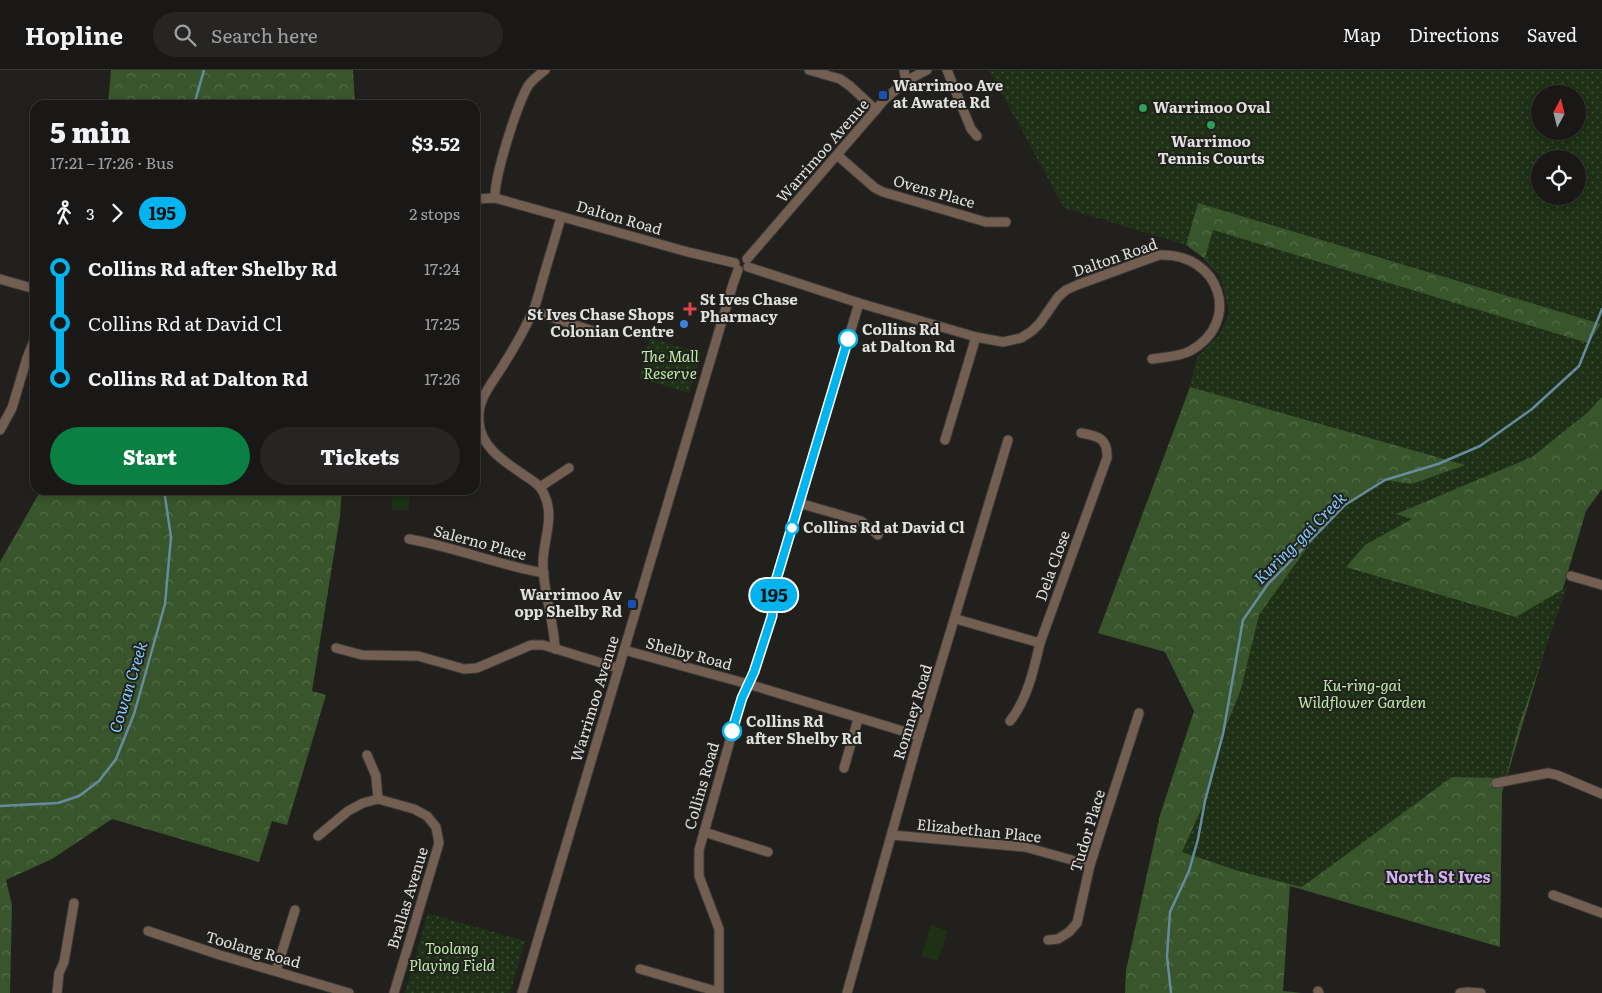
<!DOCTYPE html>
<meta charset="utf-8">
<style>
:root{--surface:#191816;--page:#262523;--text:#f1f3f6;--muted:#9fa0a1;--line:#373735;--accent:#0b8043}
body{margin:0;font-family:Literata,serif;background:var(--page);color:var(--text);height:100vh;display:flex;flex-direction:column;font-size:19px;white-space:nowrap}
*{box-sizing:border-box;margin:0}
p{font-size:16px;color:var(--muted)}
.icon{flex:none;width:28px;height:28px;fill:none;stroke:currentColor;stroke-width:2;stroke-linecap:round;stroke-linejoin:round}
.map{position:relative;flex:1;overflow:hidden}
.sheet{position:absolute;left:30px;top:30px;width:450px;height:395px;display:flex;flex-direction:column;background:var(--surface);border-radius:15px;box-shadow:0 2px 8px #0003,0 0 0 1px var(--line)}
.sheet>*{flex:none}
.badge{padding:0 10px;border-radius:16px;font-size:18px;line-height:32px}
.needle{width:32px;rotate:7deg}
.controls{position:absolute;left:1531px;top:15px;display:grid;gap:10px}
.controls a{display:grid;place-items:center;width:55px;height:55px;border-radius:50%;background:var(--surface);box-shadow:0 2px 8px #0003,0 0 0 1px var(--line);font-size:25px}
.map>.badge{position:absolute;translate:-50% -50%;box-shadow:0 0 0 2px #fff}
.legs{display:flex;align-items:center;gap:8px;height:55px;padding:0 20px;font-size:16px}
.legs p{margin-inline-start:auto}
.summary{display:flex;align-items:center;justify-content:space-between;height:85px;padding:0 20px}
h1{font-size:28px;font-weight:800;line-height:38px}
.action{display:flex;gap:10px;margin-top:auto;padding:10px 20px}
.action a{flex:1;height:58px;border-radius:30px;background:var(--accent);color:#fff;font-size:20px;font-weight:800;line-height:58px;text-align:center}
.action a+a{background:var(--page);color:var(--text)}
ul{padding:0 20px;list-style:none}
li{display:flex;align-items:center;gap:18px;height:55px;font-size:19px}
li i{display:grid;place-items:center;width:8px;height:100%;margin:0 6px;background:currentColor}
li i::after{content:'';width:12px;height:12px;margin:-6px;border:4px solid;border-radius:50%;background:var(--surface)}
li p{margin-inline-start:auto}
li:first-child i{background:linear-gradient(#0000 50%,currentColor 0)}
li:last-child i{background:linear-gradient(currentColor 50%,#0000 0)}
header{display:flex;align-items:center;gap:30px;box-sizing:border-box;height:70px;padding:0 25px;background:var(--surface);border-bottom:1px solid var(--line)}
header strong{font-size:24px}
nav{display:flex;gap:28px;margin-inline-start:auto;font-size:18px}
.search{width:350px;height:45px;background:var(--page);display:flex;align-items:center;gap:12px;box-sizing:border-box;padding:0 18px;border-radius:28px;color:var(--muted);font-size:19px}
.map>svg:first-child{display:block}
.grass{fill:#1e3015}
.forest{fill:url(#forest-crowns);fill-rule:evenodd}
.park{fill:url(#park-dots);fill-rule:evenodd}
.lines{fill:none;stroke-linecap:round;stroke-linejoin:round}
.stream{stroke:#668b9f;stroke-width:2.5}
.minor-casing{stroke:#3c3b38;stroke-width:11}
.minor{stroke:#735e52;stroke-width:9}
.line-1-casing{stroke:#fff;stroke-width:11}
.line-1{stroke:#00b5ef;stroke-width:8}
.transit-dot{fill:#1a4fb4;stroke:#21201d;stroke-width:2}
.leisure-dot{fill:#2e9e5b;stroke:#21201d;stroke-width:2}
.health-dot{fill:#e0444e;stroke:#21201d;stroke-width:2}
.shop-dot{fill:#3f7fe0;stroke:#21201d;stroke-width:2}
.stop-1-dot{fill:#fff;stroke:#00b5ef;stroke-width:2.5}
.labels{text-anchor:middle;stroke-width:4;stroke-linejoin:round;paint-order:stroke}
.poi-label{font-size:15px;font-weight:bold;fill:#e1e1df;stroke:#21201d;text-anchor:start}
.street-label{font-size:15px;fill:#e1e1df;stroke:#21201d}
.stop-label{font-size:15px;font-weight:bold;fill:#e1e1df;stroke:#21201d;text-anchor:start}
.park-label{font-size:15px;font-style:italic;fill:#bdeda9;stroke:#21201d}
.water-label{font-size:16px;font-style:italic;fill:#7fcffe;stroke:#21201d}
.neighbourhood-label{font-size:16px;font-weight:bold;fill:#d2b3f8;stroke:#21201d}
</style>
<header>
<strong>Hopline</strong>
<div class="search"><svg class="icon" aria-label="search" viewBox="0 0 24 24"><circle cx="10" cy="10" r="6"/><path d="M15 15l6 6"/></svg>Search here</div>
<nav><a>Map</a><a>Directions</a><a>Saved</a></nav>
</header>
<div class="map">
<svg width="1602" height="923" viewBox="0 0 1602 923">
<defs>
<pattern id="forest-crowns" width="20" height="18" patternUnits="userSpaceOnUse" patternTransform="scale(1.25)"><rect width="20" height="18" fill="#39552c"/><path d="M2 6a3 3 0 1 1 6 0M12 15a3 3 0 1 1 6 0" fill="none" stroke="#556d4a"/></pattern>
<pattern id="park-dots" width="8" height="8" patternUnits="userSpaceOnUse" patternTransform="scale(1.25)"><rect width="8" height="8" fill="#1e3015"/><path d="M2 2h.1M6 6h.1" fill="none" stroke="#3e4e37" stroke-width="1.8" stroke-linecap="round"/></pattern>
</defs>
<rect width="100%" height="100%" fill="#21201d"/>
<!-- grass -->
<g class="grass">
<rect x="392" y="420" width="17" height="20"/>
<path d="M931 855 948 861 938 891 921 886Z"/>
</g>
<!-- forest -->
<g class="forest">
<path d="M111 0H353L355 35H108Z"/>
<path d="M1602 0V419L1586 441 1502 723 1500 877 1290 816 1283 921 1302 923H1125L1126 900 1160 745 1194 641 1165 582 1098 563 1190 317 1198 287 1219 266 1230 243 1221 207 1204 188 1186 175 1197 132ZM1540 24H1578V61H1540ZM1540 89H1578V126H1540Z"/>
<path d="M41 420H342L340 446 312 621 326 625 287 755 272 751 259 792 112 749 52 789 6 810 12 835 10 923H0V492Z"/>
</g>
<!-- park -->
<g class="park">
<path d="M989 0H1602V327L1587 343 1532 387 1396 444 1412 449 1365 475 1346 497 1516 547 1567 517 1519 655 1506 708 1452 707 1302 817 1242 802 1182 782 1205 731 1223 664 1241 619 1259 545 1314 468 1345 435 1385 410 1412 414 1465 395 1190 317 1198 287 1219 266 1230 243 1221 207 1205 188 1213 160 1588 273 1601 254 1198 133 1186 175 1064 138ZM1540 24H1578V61H1540ZM1540 89H1578V126H1540Z"/>
<path d="M650 268 701 283 689 323 639 308Z"/>
<path d="M428 843 525 871 510 923H405Z"/>
</g>
<g class="lines">
<!-- stream -->
<g class="stream">
<path d="M194 35 204 0"/>
<path d="M0 736 58 733 79 726 99 711 116 689 134 644 165 534 171 467 164 420"/>
<path d="M1171 923 1167 886 1170 842 1189 801 1198 769 1205 731 1223 664 1243 550 1268 514 1345 435 1385 410 1438 394 1480 376 1532 339 1579 296 1602 239"/>
</g>
<!-- minor casing -->
<g class="minor-casing">
<g id="minor">
<path d="M809 0 840 9 850 16 876 40"/>
<path d="M904 0 906 11"/>
<path d="M947 0 971 59 977 66"/>
<path d="M837 85 875 118 883 122 986 152H1006"/>
<path d="M495 128C494 107 517 35 528 16 532 10 539 5 545 0"/>
<path d="M475 129 495 128 688 182 735 193"/>
<path d="M747 189 885 29 906 11 927 0"/>
<path d="M748 197 859 233 976 267 1003 272 1021 268 1032 261 1040 253 1058 227 1066 220 1077 215 1159 185C1220 182 1243 252 1190 281 1179 287 1164 287 1152 289"/>
<path d="M0 209 35 219"/>
<path d="M533 241 596 262"/>
<path d="M0 360 12 338 27 288 35 268"/>
<path d="M945 370 976 267"/>
<path d="M540 417 569 398"/>
<path d="M799 433 861 451 878 465"/>
<path d="M409 469C455 477 498 495 544 503"/>
<path d="M1571 506 1602 515"/>
<path d="M956 549 1040 573"/>
<path d="M336 578 362 585 418 586 464 599 477 598 531 575H543L618 598"/>
<path d="M555 579C554 550 543 522 543 493 543 469 556 446 543 422 540 415 533 411 527 407 507 393 481 379 479 352 477 328 492 314 504 294 514 278 525 259 533 241 537 232 539 222 542 212 548 190 555 169 561 147"/>
<path d="M624 580 748 614 919 666"/>
<path d="M1010 651C1027 630 1034 599 1040 573L1107 388C1108 368 1098 366 1081 363"/>
<path d="M367 685 376 706 378 729"/>
<path d="M844 698 858 649"/>
<path d="M1496 713 1548 703 1557 705 1602 724"/>
<path d="M704 762 768 782"/>
<path d="M892 765 1025 777 1090 795"/>
<path d="M318 766 348 741 363 733 378 729 414 739 427 746 436 757 439 773 394 923"/>
<path d="M1553 825 1602 843"/>
<path d="M148 861 220 885 349 923"/>
<path d="M1048 870 1058 869 1069 862 1077 853 1090 795 1139 643"/>
<path d="M640 899 719 922"/>
<path d="M276 901 295 840"/>
<path d="M1318 921 1319 923"/>
<path d="M57 923 59 903 64 892 74 833"/>
<path d="M522 923 733 214 738 200"/>
<path d="M719 923V859L699 806V780L742 628 754 602 772 546 774 517 859 233"/>
<path d="M847 923 919 666 1008 370"/>
<path d="M1460 923 1468 922 1481 923"/>
</g>
</g>
<!-- minor -->
<use href="#minor" class="minor"/>
</g>
<g class="lines">
<!-- line-1 casing -->
<g class="line-1-casing">
<path id="line-1" d="M732 661 742 628 754 602 772 546 774 517 848 269"/>
</g>
<!-- line-1 -->
<use href="#line-1" class="line-1"/>
</g>
<!-- markers -->
<g class="transit-dot">
<rect x="878" y="20" width="10" height="10" rx="2.5"/>
<rect x="627" y="529" width="10" height="10" rx="2.5"/>
</g>
<g class="leisure-dot">
<circle cx="1143" cy="38" r="5"/>
<circle cx="1211" cy="55" r="5"/>
</g>
<path class="health-dot" d="M687.5 231.5h5v5h5v5h-5v5h-5v-5h-5v-5h5z"/>
<circle class="shop-dot" cx="684" cy="254" r="5"/>
<g class="stop-1-dot">
<circle cx="848" cy="269" r="9"/>
<circle cx="792" cy="458" r="6"/>
<circle cx="732" cy="661" r="9"/>
</g>
<g class="labels">
<!-- poi labels -->
<g class="poi-label">
<text x="893" y="21">Warrimoo Ave<tspan x="893" dy="17">at Awatea Rd</tspan></text>
<text x="1153" y="43">Warrimoo Oval</text>
<text x="1211" y="77" text-anchor="middle">Warrimoo<tspan x="1211" dy="17">Tennis Courts</tspan></text>
<text x="700" y="235">St Ives Chase<tspan x="700" dy="17">Pharmacy</tspan></text>
<text x="674" y="250" text-anchor="end">St Ives Chase Shops<tspan x="674" dy="17">Colonian Centre</tspan></text>
<text x="622" y="530" text-anchor="end">Warrimoo Av<tspan x="622" dy="17">opp Shelby Rd</tspan></text>
</g>
<!-- street labels -->
<g class="street-label">
<text transform="translate(823 81) rotate(-49)" y="5">Warrimoo Avenue</text>
<text transform="translate(934 122) rotate(16)" y="5">Ovens Place</text>
<text transform="translate(619 148) rotate(16)" y="5">Dalton Road</text>
<text transform="translate(1115 188) rotate(-19)" y="5">Dalton Road</text>
<text transform="translate(480 473) rotate(15)" y="5">Salerno Place</text>
<text transform="translate(1053 496) rotate(-70)" y="5">Dela Close</text>
<text transform="translate(689 584) rotate(15)" y="5">Shelby Road</text>
<text transform="translate(595 629) rotate(-73)" y="5">Warrimoo Avenue</text>
<text transform="translate(913 642) rotate(-73)" y="5">Romney Road</text>
<text transform="translate(702 716) rotate(-74)" y="5">Collins Road</text>
<text transform="translate(979 761) rotate(6)" y="5">Elizabethan Place</text>
<text transform="translate(1088 761) rotate(-73)" y="5">Tudor Place</text>
<text transform="translate(408 828) rotate(-73)" y="5">Brallas Avenue</text>
<text transform="translate(253 880) rotate(16)" y="5">Toolang Road</text>
</g>
<!-- stop labels -->
<g class="stop-label">
<text x="862" y="265">Collins Rd<tspan x="862" dy="17">at Dalton Rd</tspan></text>
<text x="803" y="463">Collins Rd at David Cl</text>
<text x="746" y="657">Collins Rd<tspan x="746" dy="17">after Shelby Rd</tspan></text>
</g>
<!-- park labels -->
<g class="park-label">
<text x="670" y="292">The Mall<tspan x="670" dy="17">Reserve</tspan></text>
<text x="1362" y="621">Ku-ring-gai<tspan x="1362" dy="17">Wildflower Garden</tspan></text>
<text x="452" y="884">Toolang<tspan x="452" dy="17">Playing Field</tspan></text>
</g>
<!-- water labels -->
<g class="water-label">
<text transform="translate(1300 468) rotate(-45)" y="6">Kuring-gai Creek</text>
<text transform="translate(128 617) rotate(-73)" y="6">Cowan Creek</text>
</g>
<!-- neighbourhood labels -->
<g class="neighbourhood-label">
<text x="1438" y="813">North St Ives</text>
</g>
</g>
</svg>
<div class="controls">
<a><svg class="needle" viewBox="-14 -14 28 28"><path d="M0-13l5 13h-10z" fill="#e53935"/><path d="M0 13l5-13h-10z" fill="#9fa0a1"/></svg></a>
<a><svg class="icon" aria-label="locate" viewBox="0 0 24 24"><circle cx="12" cy="12" r="6"/><path d="M12 2v4M12 18v4M2 12h4M18 12h4"/></svg></a>
</div>
<b class="badge" style="left:774px;top:525px;background:#00b5ef;color:#111">195</b>
<section class="sheet">
<div class="summary"><div><h1>5 min</h1><p>17:21 – 17:26 · Bus</p></div><b>$3.52</b></div>
<div class="legs"><svg class="icon" aria-label="walk" viewBox="0 0 24 24"><circle cx="13" cy="4" r="2"/><path d="M13 8l-2 6 4 7M11 14l-3 7M7 12l3-4h3l4 4"/></svg>3<svg class="icon" aria-label="forward" viewBox="0 0 24 24"><path d="M9 5l7 7-7 7"/></svg><b class="badge" style="background:#00b5ef;color:#111">195</b><p>2 stops</p></div>
<ul>
<li><i style="color:#00b5ef"></i><b>Collins Rd after Shelby Rd</b><p>17:24</p></li>
<li><i style="color:#00b5ef"></i><span>Collins Rd at David Cl</span><p>17:25</p></li>
<li><i style="color:#00b5ef"></i><b>Collins Rd at Dalton Rd</b><p>17:26</p></li>
</ul>
<div class="action"><a>Start</a><a>Tickets</a></div>
</section>
</div>
